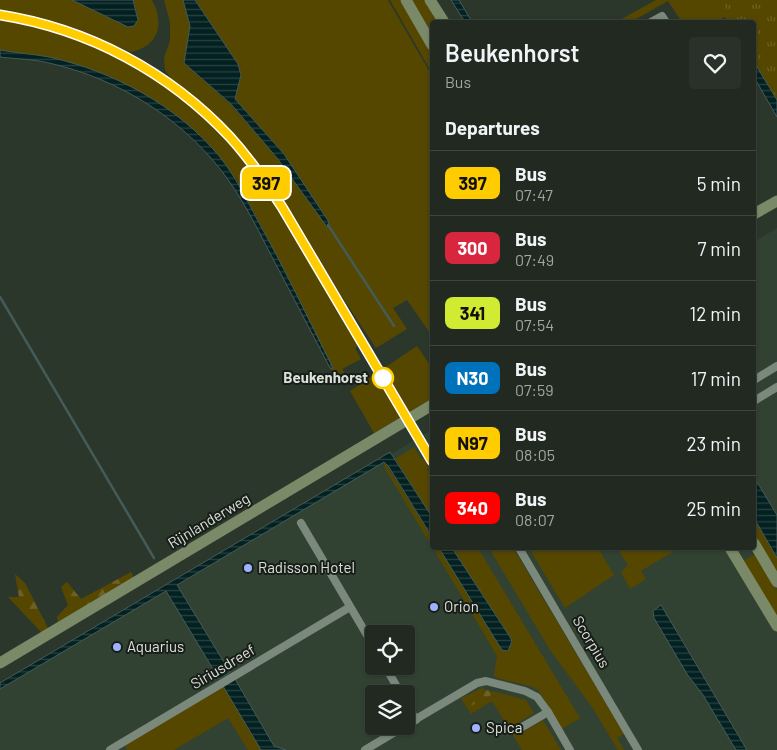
<!DOCTYPE html>
<style>
:root{--surface:#212921;--page:#29312a;--text:#f1f3f6;--muted:#a2a6a5;--line:#3e453f}
body{margin:0;font-family:Barlow,sans-serif;background:var(--page);color:var(--text);height:100vh;display:flex;flex-direction:column;font-size:19px;white-space:nowrap}
*{box-sizing:border-box;margin:0}
p{font-size:16px;color:var(--muted)}
.icon{flex:none;width:28px;height:28px;fill:none;stroke:currentColor;stroke-width:2;stroke-linecap:round;stroke-linejoin:round}
.map{position:relative;flex:1;overflow:hidden}
.sheet{position:absolute;left:430px;top:20px;width:326px;height:530px;display:flex;flex-direction:column;background:var(--surface);border-radius:5px;box-shadow:0 1px 4px #0004,0 0 0 1px var(--line)}
.sheet>*{flex:none}
.badge{padding:0 10px;border-radius:8px;font-size:18px;line-height:32px}
.buttons{position:absolute;left:365px;top:625px;display:grid;gap:10px}
.buttons a{display:grid;place-items:center;width:50px;height:50px;border-radius:5px;background:var(--surface);box-shadow:0 1px 4px #0004,0 0 0 1px var(--line);font-size:25px}
.map>.badge{position:absolute;translate:-50% -50%;box-shadow:0 0 0 2px #fff}
h2{padding:0 15px;font-size:19px;line-height:45px}
.round{display:grid;place-items:center;flex:none;width:52px;height:52px;border-radius:5px;background:var(--page)}
.overview{display:flex;align-items:center;justify-content:space-between;height:85px;padding:0 15px}
h1{font-size:24px;font-weight:600;line-height:38px}
ul{padding:0;list-style:none}
li{display:flex;align-items:center;gap:15px;height:65px;padding:0 15px;border-top:1px solid var(--line)}
li div{flex:1}
li b{display:block;font-size:19px}
li em{font-style:normal}
li .badge{min-width:55px;font-weight:700;text-align:center}
.map>svg:first-child{display:block}
.built{fill:#324232;fill-rule:evenodd}
.green{fill:#554700}
.forest{fill:url(#forest-firs)}
.park{fill:url(#park-tufts)}
.water{fill:url(#water-rules);stroke:#445b58}
.lines{fill:none;stroke-linecap:round;stroke-linejoin:round}
.stream{stroke:#445b58;stroke-width:2.5}
.street{stroke:#7b887c;stroke-width:8}
.secondary{stroke:#7a8a68;stroke-width:11}
.line-casing{stroke:#fff;stroke-width:11}
.line{stroke:#fc0;stroke-width:8}
.stop-dot{fill:#fff;stroke:#fc0;stroke-width:2.5}
.poi-dot{fill:#9eb3fd;stroke:#181d18;stroke-width:2}
.labels{text-anchor:middle;stroke-width:4;stroke-linejoin:round;paint-order:stroke}
.stop-label{font-size:15px;font-weight:bold;fill:#dae1da;stroke:#181d18;text-anchor:end}
.street-label{font-size:15px;fill:#dae1da;stroke:#181d18}
.poi-label{font-size:15px;fill:#dae1da;stroke:#181d18;text-anchor:start}
</style>
<div class="map">
<svg width="777" height="750" viewBox="0 0 777 750">
<defs>
<pattern id="forest-firs" width="22" height="20" patternUnits="userSpaceOnUse" patternTransform="scale(1.25)"><rect width="22" height="20" fill="#554700"/><path d="M5 1l3.5 6h-7zM16 11l3.5 6h-7z" fill="#6d6125"/></pattern>
<pattern id="park-tufts" width="24" height="20" patternUnits="userSpaceOnUse" patternTransform="scale(1.25)"><rect width="24" height="20" fill="#554700"/><path d="M3 7l-1-3M5 7V3M7 7l1-3M15 17l-1-3M17 17v-4M19 17l1-3" fill="none" stroke="#6d6125"/></pattern>
<pattern id="water-rules" width="6" height="5" patternUnits="userSpaceOnUse" patternTransform="scale(1.25)"><rect width="6" height="5" fill="#042121"/><path d="M0 2.5h6" fill="none" stroke="#284141"/></pattern>
</defs>
<rect width="100%" height="100%" fill="#2c372c"/>
<!-- built -->
<path class="built" d="M777 228V750H0V684L432 430V548H754V242ZM374 634H406V666H374ZM374 694H406V726H374Z"/>
<!-- green -->
<g class="green">
<path d="M0 0H72L128 27 137 13 133 0H152C165 24 159 46 131 52L59 24 37 18 0 11Z"/>
<path d="M164 0H183L184 2 190 26 184 63 230 104 277 158 284 154 235 99 241 75 238 64 195 0H388L432 76V336L407 300 393 308 407 329 376 348 317 259 274 185 235 136 204 106 173 81 165 70 164 57 170 41V22Z"/>
<path d="M390 0H400L432 54V73Z"/>
<path d="M412 0H426L439 22H432V35Z"/>
<path d="M656 0H777V100L754 62V22H730L724 17 716 22H682L668 1 631 22H616Z"/>
<path d="M0 20C25 25 50 30 74 39 149 66 217 119 263 186 274 203 284 221 294 238 316 274 337 309 359 345L355 348 361 359 342 369 347 377 338 380 330 368H333L266 235 237 180 219 157 198 134 161 104 48 57 0 50Z"/>
<path d="M417 346 432 368V399L374 433 350 391Z"/>
<path d="M414 447 421 459 425 457 429 464 427 470 432 477V517L395 459Z"/>
<path d="M385 463 432 537V547L384 467Z"/>
<path d="M754 519 777 558V574L754 535Z"/>
<path d="M433 548H439L502 650 510 637 452 548H478L580 718 562 729 539 691 533 687 497 678 494 675 497 656Z"/>
<path d="M489 548H513L624 734 617 738 624 750H618L592 707 550 650Z"/>
<path d="M529 548H598L614 575 565 608Z"/>
<path d="M617 548H679L641 571 646 579 630 589 621 572 628 565Z"/>
<path d="M756 554 777 590V618L743 561Z"/>
<path d="M223 686 261 750H248L228 718 174 750H127L125 744Z"/>
<path d="M482 688 486 690 467 702 490 695 507 700 508 695 526 700 534 713 513 726 518 735 543 720 561 750H522L492 701 471 714 461 698Z"/>
</g>
<!-- forest -->
<g class="forest">
<path d="M131 572 134 578 58 623 57 617 68 605 61 587 67 582 81 599Z"/>
<path d="M15 574 25 583 48 628 42 633 8 597H19Z"/>
<path d="M486 690 508 695 507 700 491 695 471 706 467 702Z"/>
</g>
<!-- park -->
<path class="park" d="M723 0H777V100L754 62V22H730Z"/>
<!-- water -->
<g class="water">
<path d="M72 0H133L138 20 134 26 128 27Z"/>
<path d="M183 0H195L238 64 241 75 235 99 284 154 329 222 327 227 277 158 231 104 184 63 190 26Z"/>
<path d="M451 0H459L472 22H465Z"/>
<path d="M0 50C16 53 33 54 49 57 113 71 178 106 220 157 235 176 246 198 257 219 284 267 308 318 333 368H330C311 331 291 294 272 257 259 232 246 205 229 181 187 121 120 79 49 63 33 59 16 59 0 57Z"/>
<path d="M754 62 777 100V117L754 77Z"/>
<path d="M390 452 432 517V537L389 467 384 462 177 585 230 672 219 679 166 591 0 689V683Z"/>
<path d="M754 477 777 515V558L754 518Z"/>
<path d="M439 548H452L510 637 512 641 508 651 502 650 495 639Z"/>
<path d="M661 605 747 750H736L703 695 687 674 654 618 653 611Z"/>
<path d="M235 679 274 746 286 750H261L223 686Z"/>
</g>
<g class="lines">
<!-- stream -->
<g class="stream">
<path d="M328 225 394 326"/>
<path d="M0 297 154 558"/>
</g>
<!-- street -->
<g class="street">
<path d="M651 22 662 16 666 22"/>
<path d="M754 380 777 366"/>
<path d="M754 401 777 387"/>
<path d="M301 523 374 647"/>
<path d="M519 548 638 750"/>
<path d="M385 666 401 694"/>
<path d="M406 703 416 720"/>
<path d="M406 725 477 683 486 681 525 691 537 697 548 712 570 750"/>
<path d="M517 730 548 712"/>
<path d="M110 750 350 607"/>
<path d="M365 750 405 726"/>
</g>
<!-- secondary -->
<g class="secondary">
<path d="M406 0 432 45"/>
<path d="M430 0 444 22"/>
<path d="M754 214 777 201"/>
<path d="M754 543 777 582"/>
<path d="M730 548 777 626"/>
<path d="M0 663 432 405"/>
</g>
</g>
<g class="lines">
<!-- line casing -->
<g class="line-casing">
<path id="line" d="M0 15C89 29 169 72 230 137 250 159 266 183 282 207L432 461"/>
</g>
<!-- line -->
<use href="#line" class="line"/>
</g>
<!-- markers -->
<circle class="stop-dot" cx="383" cy="378" r="10"/>
<g class="poi-dot">
<circle cx="248" cy="568" r="5"/>
<circle cx="434" cy="607" r="5"/>
<circle cx="117" cy="647" r="5"/>
<circle cx="476" cy="728" r="5"/>
</g>
<g class="labels">
<!-- stop labels -->
<g class="stop-label">
<text x="368" y="383">Beukenhorst</text>
</g>
<!-- street labels -->
<g class="street-label">
<text transform="translate(209 521) rotate(-31)" y="5">Rijnlanderweg</text>
<text transform="translate(591 642) rotate(59)" y="5">Scorpius</text>
<text transform="translate(223 667) rotate(-31)" y="5">Siriusdreef</text>
</g>
<!-- poi labels -->
<g class="poi-label">
<text x="258" y="573">Radisson Hotel</text>
<text x="444" y="612">Orion</text>
<text x="127" y="652">Aquarius</text>
<text x="486" y="733">Spica</text>
</g>
</g>
</svg>
<div class="buttons">
<a><svg class="icon" aria-label="locate" viewBox="0 0 24 24"><circle cx="12" cy="12" r="6"/><path d="M12 2v4M12 18v4M2 12h4M18 12h4"/></svg></a>
<a><svg class="icon" aria-label="layers" viewBox="0 0 24 24"><path d="M12 4l9 5-9 5-9-5zM3 14l9 5 9-5"/></svg></a>
</div>
<b class="badge" style="left:266px;top:183px;background:#fc0;color:#111">397</b>
<section class="sheet">
<div class="overview"><div><h1>Beukenhorst</h1><p>Bus</p></div><a class="round"><svg class="icon" aria-label="heart" viewBox="0 0 24 24"><path d="M12 20l-8-8c-3-5 5-10 8-4 3-6 11-1 8 4z"/></svg></a></div>
<h2>Departures</h2>
<ul>
<li><span class="badge" style="background:#fc0;color:#111">397</span><div><b>Bus</b><p>07:47</p></div><em>5 min</em></li>
<li><span class="badge" style="background:#d7263d;color:#fff">300</span><div><b>Bus</b><p>07:49</p></div><em>7 min</em></li>
<li><span class="badge" style="background:#d1ea32;color:#111">341</span><div><b>Bus</b><p>07:54</p></div><em>12 min</em></li>
<li><span class="badge" style="background:#0072bc;color:#fff">N30</span><div><b>Bus</b><p>07:59</p></div><em>17 min</em></li>
<li><span class="badge" style="background:#fc0;color:#111">N97</span><div><b>Bus</b><p>08:05</p></div><em>23 min</em></li>
<li><span class="badge" style="background:#f00;color:#fff">340</span><div><b>Bus</b><p>08:07</p></div><em>25 min</em></li>
</ul>
</section>
</div>
